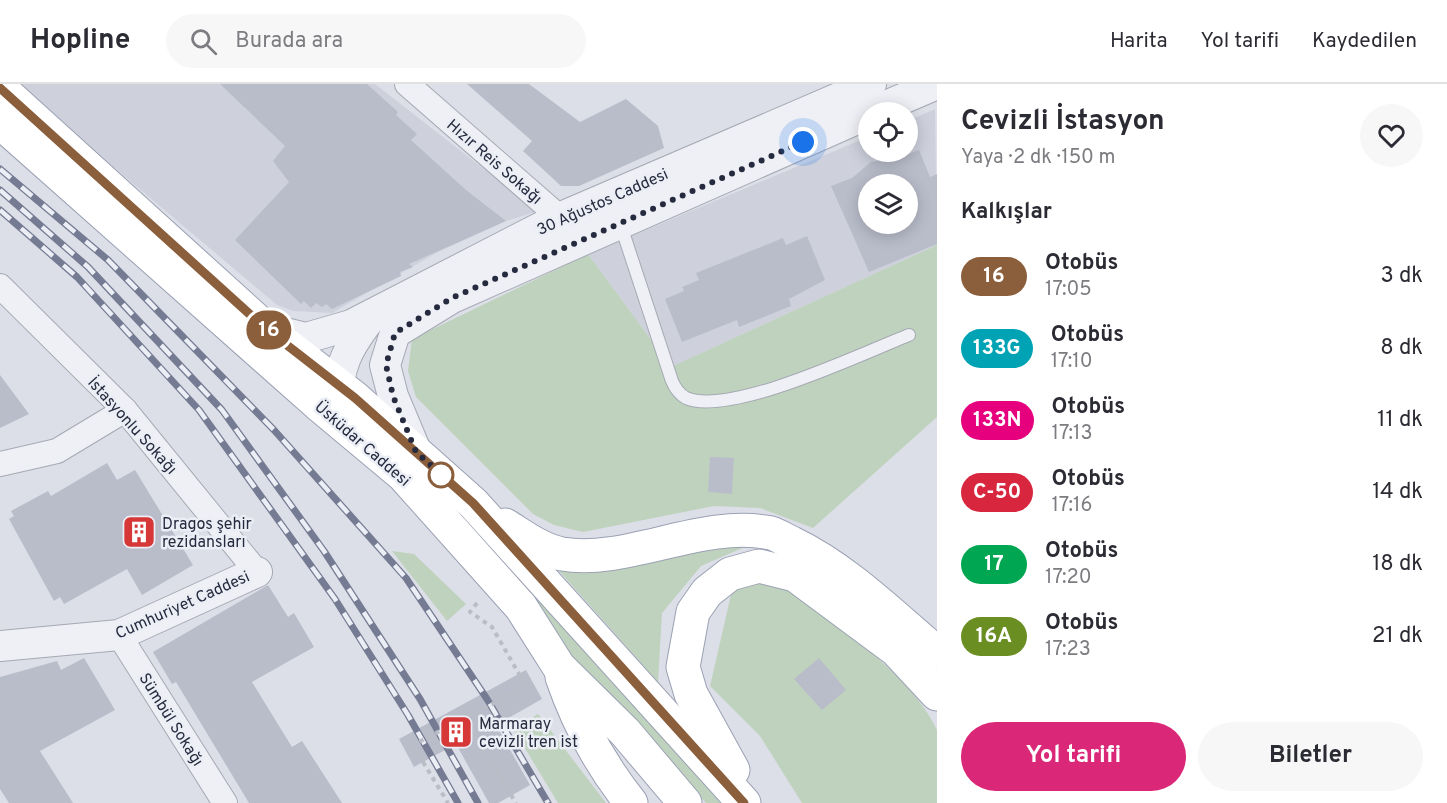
<!DOCTYPE html>
<html lang="tr">
<meta charset="utf-8">
<style>
:root{--surface:#fff;--page:#f7f7f7;--text:#2b2b33;--muted:#7c7c81;--line:#e1e1e2;--accent:#db2777}
body{margin:0;font-family:Overpass,sans-serif;background:var(--page);color:var(--text);height:100vh;display:flex;flex-direction:column;font-size:22px;white-space:nowrap}
*{box-sizing:border-box;margin:0}
p{font-size:20px;color:var(--muted)}
.icon{flex:none;width:33px;height:33px;fill:none;stroke:currentColor;stroke-width:2;stroke-linecap:round;stroke-linejoin:round}
.map{position:relative;flex:1;overflow:hidden}
.panel{display:flex;flex-direction:column;background:var(--surface);width:510px}
.panel>*{flex:none}
.badge{padding:0 12px;border-radius:20px;font-size:21px;line-height:39px}
.fabs{position:absolute;left:858px;top:18px;display:grid;gap:12px}
.fabs a{display:grid;place-items:center;width:60px;height:60px;border-radius:50%;background:var(--surface);box-shadow:0 3px 15px #0003;font-size:30px}
.you{position:absolute;width:30px;height:30px;margin:-15px;border:4px solid #fff;border-radius:50%;background:#1a73e8;box-shadow:0 0 0 9px #1a73e833}
.map>.badge{position:absolute;translate:-50% -50%;box-shadow:0 0 0 3px #fff}
h2{padding:0 24px;font-size:22px;line-height:54px}
.round{display:grid;place-items:center;flex:none;width:63px;height:63px;border-radius:32px;background:var(--page)}
.summary{display:flex;align-items:center;justify-content:space-between;height:102px;padding:0 24px}
h1{font-size:28px;font-weight:700;line-height:45px}
.button{display:flex;gap:12px;margin-top:auto;padding:12px 24px}
.button a{flex:1;height:69px;border-radius:36px;background:var(--accent);color:#fff;font-size:24px;font-weight:700;line-height:69px;text-align:center}
.button a+a{background:var(--page);color:var(--text)}
ul{padding:0;list-style:none}
li{display:flex;align-items:center;gap:18px;height:72px;padding:0 24px}
li div{flex:1}
li b{display:block;font-size:22px}
li em{font-style:normal}
li .badge{min-width:66px;font-weight:700;text-align:center}
header{display:flex;align-items:center;gap:36px;box-sizing:border-box;height:84px;padding:0 30px;background:var(--surface);border-bottom:2px solid var(--line)}
header strong{font-size:28px}
nav{display:flex;gap:33px;margin-inline-start:auto;font-size:21px}
.search{width:420px;height:54px;background:var(--page);display:flex;align-items:center;gap:15px;box-sizing:border-box;padding:0 21px;border-radius:33px;color:var(--muted);font-size:22px}
main{display:flex;flex:1;min-height:0}
.map>svg:first-child{display:block}
.built{fill:#ced1dc;fill-rule:evenodd}
.green{fill:#bfd2bd}
.building{fill:#b9bdca;fill-rule:evenodd}
.lines{fill:none;stroke-linecap:round;stroke-linejoin:round}
.service-casing{stroke:#a5a9b4;stroke-width:14}
.minor-casing{stroke:#a5a9b4;stroke-width:26}
.tertiary-casing{stroke:#a5a9b4;stroke-width:32}
.primary-casing{stroke:#9ba1b4;stroke-width:35}
.path{stroke:#babdc5;stroke-width:4;stroke-dasharray:4.5 4.5;stroke-linecap:butt}
.service{stroke:#eff0f5;stroke-width:12}
.minor{stroke:#eff0f5;stroke-width:24}
.tertiary{stroke:#eff0f5;stroke-width:30}
.primary{stroke:#fff;stroke-width:33}
.rail-casing{stroke:#757b92;stroke-width:7}
.rail{stroke:#ebeef5;stroke-width:4.5;stroke-dasharray:14;stroke-linecap:butt}
.path-bridge{stroke:#babdc5;stroke-width:4;stroke-dasharray:4.5 4.5;stroke-linecap:butt}
.line-casing{stroke:#fff;stroke-width:14}
.line{stroke:#8b5e3c;stroke-width:9}
.walk{stroke:#252a3e;stroke-width:6;stroke-dasharray:0 10.8}
.stop-dot{fill:#fff;stroke:#8b5e3c;stroke-width:3}
.labels{text-anchor:middle;stroke-width:5;stroke-linejoin:round;paint-order:stroke}
.street-label{font-size:16px;fill:#252a3e;stroke:#ebeef5}
.poi-label{font-size:16px;fill:#252a3e;stroke:#ebeef5;text-anchor:start}
</style>
<header>
<strong>Hopline</strong>
<div class="search"><svg class="icon" aria-label="search" viewBox="0 0 24 24"><circle cx="10" cy="10" r="6"/><path d="M15 15l6 6"/></svg>Burada ara</div>
<nav><a>Harita</a><a>Yol tarifi</a><a>Kaydedilen</a></nav>
</header>
<main>
<div class="map">
<svg width="937" height="719" viewBox="0 0 937 719">
<rect width="100%" height="100%" fill="#dcdfe7"/>
<!-- built -->
<g class="built">
<path d="M15 0H375L538 127 506 137 436 169 332 229 293 227 277 221Z"/>
<path d="M935 25 937 161 671 283 588 170 868 53V68H908V37ZM868 100H908V140H868Z"/>
</g>
<!-- green -->
<g class="green">
<path d="M937 161V333L813 444 760 424 714 422 583 448 554 441 533 430 416 313 408 287 412 255 588 170 671 283Z"/>
<path d="M380 342 725 719H706L529 526Z"/>
<path d="M754 459 701 482 662 529 658 598 552 479Z"/>
<path d="M392 467 414 470 466 520 447 537Z"/>
<path d="M769 489C820 529 911 588 937 646V719H802L760 652 710 602 733 502Z"/>
<path d="M538 630 606 719H558L514 646Z"/>
</g>
<!-- building -->
<g class="building">
<path d="M220 0H367L398 28 396 31 417 50 411 56 466 106 506 137 409 180 413 183 400 188 401 192 332 225 326 220 322 223 316 219 311 224 304 217 301 220 235 156 289 98 273 77 285 62Z"/>
<path d="M467 0H529L580 38 626 15 658 42 664 64 579 102H561L523 67 532 57Z"/>
<path d="M919 66 930 93 937 90V160L869 188 831 102 852 94 871 78 901 73ZM868 100H908V140H868Z"/>
<path d="M807 152 825 196 789 215 791 222 739 243 737 236 682 258 665 215 684 207 682 203 699 196 696 189 783 154 786 161Z"/>
<path d="M0 291 29 330 0 344Z"/>
<path d="M710 373 734 374 732 410 708 408Z"/>
<path d="M107 379 117 396 135 386 193 481 142 511 127 485 64 520 60 513 54 517 9 435 14 432 11 427 48 407 51 412Z"/>
<path d="M268 501 288 533 294 529 314 563 252 598 292 663 302 657 342 719H249L176 598 172 600 153 568Z"/>
<path d="M84 574 115 626 40 667 73 719H9L0 705V593L57 577 61 586Z"/>
<path d="M819 574 846 606 822 626 794 595Z"/>
<path d="M526 586 542 615 496 641 530 701 498 719H489L456 660 414 683 399 655Z"/>
</g>
<g class="lines">
<!-- service casing -->
<g class="service-casing">
<path id="service" d="M620 139 672 297C675 304 679 310 686 314 730 333 863 269 909 251"/>
</g>
<!-- minor casing -->
<g class="minor-casing">
<g id="minor">
<path d="M407 0 572 144"/>
<path d="M0 202 125 326 257 488"/>
<path d="M0 380 57 367 125 326"/>
<path d="M119 551 225 719"/>
</g>
</g>
<!-- tertiary casing -->
<g class="tertiary-casing">
<g id="tertiary">
<path d="M872 28 937 0"/>
<path d="M265 244 306 254 351 241 559 134 871 0"/>
<path d="M341 323C333 286 351 259 373 231"/>
<path d="M416 367 393 312 385 281 395 249 452 214 868 30"/>
<path d="M0 562 119 551 257 488"/>
</g>
</g>
<!-- primary casing -->
<g class="primary-casing">
<g id="primary">
<path d="M0 4 265 244 355 314 473 419 744 719"/>
<path d="M0 38 318 320 403 391 521 523 559 583 625 648 685 719"/>
<path d="M505 441C523 452 541 466 562 470 628 481 701 435 771 449 778 451 785 456 792 459 846 485 891 530 937 569"/>
<path d="M562 593C578 640 600 680 631 719"/>
<path d="M733 686 691 610 683 583 693 528 707 508 730 490 759 482 795 491 896 566 937 610"/>
</g>
</g>
<!-- path -->
<g class="path">
<path d="M477 519 470 528 492 543 519 590"/>
<path d="M464 634 516 719"/>
<path d="M423 678 448 719"/>
</g>
<!-- service -->
<use href="#service" class="service"/>
<!-- minor -->
<use href="#minor" class="minor"/>
<!-- tertiary -->
<use href="#tertiary" class="tertiary"/>
<!-- primary -->
<use href="#primary" class="primary"/>
<!-- rail casing -->
<g class="rail-casing">
<g id="rail">
<path d="M0 85 108 176 274 346 406 494 487 615 548 719"/>
<path d="M0 106 88 183 222 326 324 467 420 615 478 719"/>
<path d="M0 126 77 193 199 326 335 515 408 631 458 719"/>
</g>
</g>
<!-- rail -->
<use href="#rail" class="rail"/>
<!-- path-bridge -->
<path class="path-bridge" d="M423 678 413 661 525 603 519 590"/>
</g>
<g class="lines">
<!-- line casing -->
<g class="line-casing">
<path id="line" d="M0 4 265 244 355 314 473 419 744 719"/>
</g>
<!-- line -->
<use href="#line" class="line"/>
<!-- walk -->
<path class="walk" d="M441 391 444 393 416 368 393 312 386 281 395 249 452 214 803 58"/>
</g>
<!-- icons -->
<defs>
<g id="building-square" transform="scale(1.725)"><rect x="-9" y="-9" width="18" height="18" rx="4" fill="#d63838" stroke="#ebeef5"/><path d="M-4-6H4V6H1V3H-1V6H-4ZM-2.5-4.3h1.7v1.8h-1.7ZM.8-4.3h1.7v1.8H.8ZM-2.5-1h1.7V.8h-1.7ZM.8-1h1.7V.8H.8Z" fill="#fff"/></g>
</defs>
<g fill-rule="evenodd">
<use href="#building-square" x="139" y="448"/>
<use href="#building-square" x="456" y="648"/>
</g>
<!-- markers -->
<circle class="stop-dot" cx="441" cy="391" r="12"/>
<g class="labels">
<!-- street labels -->
<g class="street-label">
<text transform="translate(495 77) rotate(41)" y="6">Hızır Reis Sokağı</text>
<text transform="translate(602 117) rotate(-24)" y="6">30 Ağustos Caddesi</text>
<text transform="translate(133 341) rotate(48)" y="6">İstasyonlu Sokağı</text>
<text transform="translate(363 359) rotate(41)" y="6">Üsküdar Caddesi</text>
<text transform="translate(182 520) rotate(-24)" y="6">Cumhuriyet Caddesi</text>
<text transform="translate(172 635) rotate(58)" y="6">Sümbül Sokağı</text>
</g>
<!-- poi labels -->
<g class="poi-label">
<text x="162" y="445">Dragos şehir<tspan x="162" dy="18">rezidansları</tspan></text>
<text x="479" y="645">Marmaray<tspan x="479" dy="18">cevizli tren ist</tspan></text>
</g>
</g>
</svg>
<div class="fabs">
<a><svg class="icon" aria-label="locate" viewBox="0 0 24 24"><circle cx="12" cy="12" r="6"/><path d="M12 2v4M12 18v4M2 12h4M18 12h4"/></svg></a>
<a><svg class="icon" aria-label="layers" viewBox="0 0 24 24"><path d="M12 4l9 5-9 5-9-5zM3 14l9 5 9-5"/></svg></a>
</div>
<div class="you" style="left:803px;top:58px"></div>
<b class="badge" style="left:269px;top:246px;background:#8b5e3c;color:#fff">16</b>
</div>
<section class="panel">
<div class="summary"><div><h1>Cevizli İstasyon</h1><p>Yaya · 2 dk · 150 m</p></div><a class="round"><svg class="icon" aria-label="heart" viewBox="0 0 24 24"><path d="M12 20l-8-8c-3-5 5-10 8-4 3-6 11-1 8 4z"/></svg></a></div>
<h2>Kalkışlar</h2>
<ul>
<li><span class="badge" style="background:#8b5e3c;color:#fff">16</span><div><b>Otobüs</b><p>17:05</p></div><em>3 dk</em></li>
<li><span class="badge" style="background:#00a3b4;color:#fff">133G</span><div><b>Otobüs</b><p>17:10</p></div><em>8 dk</em></li>
<li><span class="badge" style="background:#e6007e;color:#fff">133N</span><div><b>Otobüs</b><p>17:13</p></div><em>11 dk</em></li>
<li><span class="badge" style="background:#d7263d;color:#fff">C-50</span><div><b>Otobüs</b><p>17:16</p></div><em>14 dk</em></li>
<li><span class="badge" style="background:#00a651;color:#fff">17</span><div><b>Otobüs</b><p>17:20</p></div><em>18 dk</em></li>
<li><span class="badge" style="background:#6b8e23;color:#fff">16A</span><div><b>Otobüs</b><p>17:23</p></div><em>21 dk</em></li>
</ul>
<div class="button"><a>Yol tarifi</a><a>Biletler</a></div>
</section>
</main>
